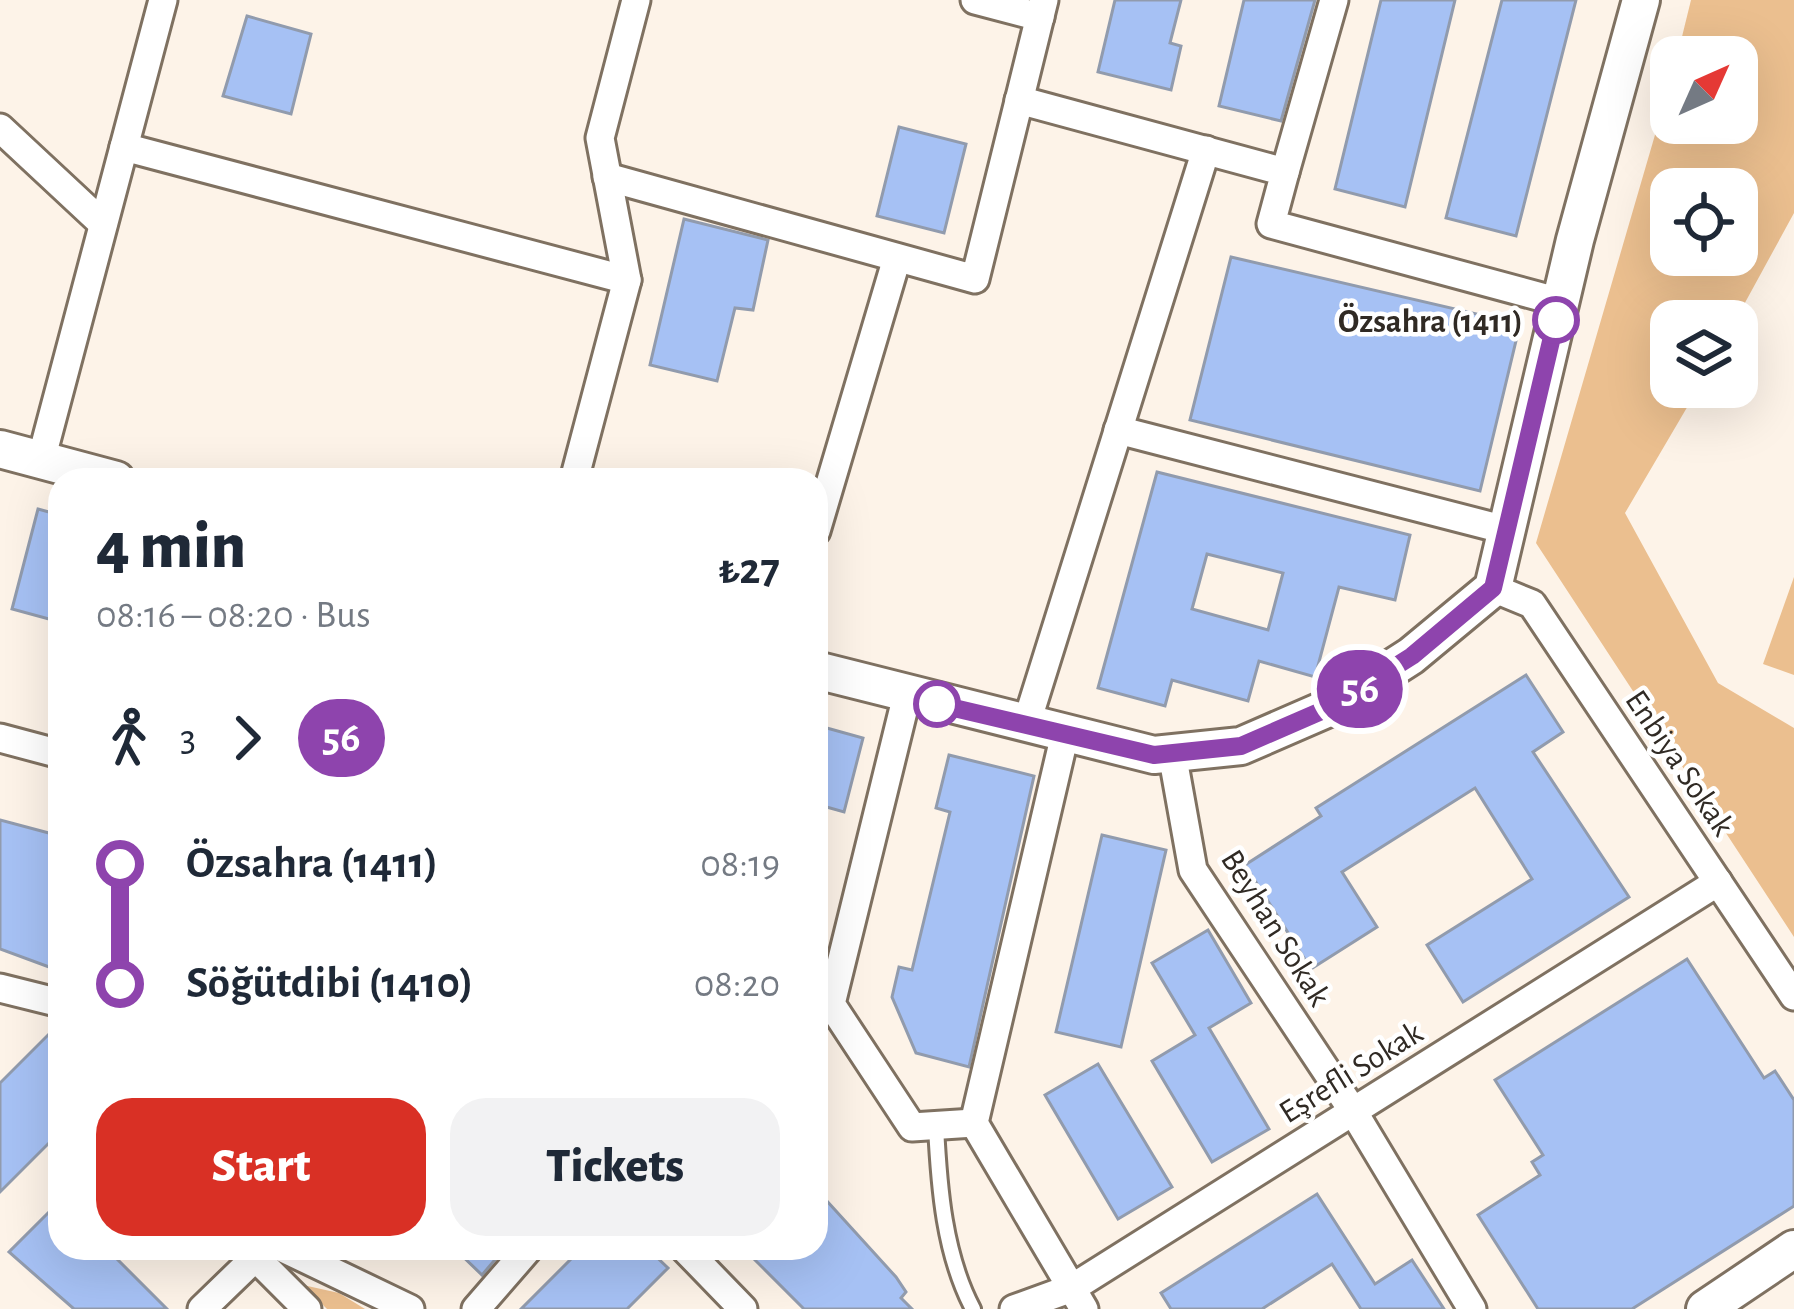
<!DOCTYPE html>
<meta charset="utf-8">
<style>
:root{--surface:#fff;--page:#f2f2f3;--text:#1f2937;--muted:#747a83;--accent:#d93025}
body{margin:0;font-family:"Alegreya Sans",sans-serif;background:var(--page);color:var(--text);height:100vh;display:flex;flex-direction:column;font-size:45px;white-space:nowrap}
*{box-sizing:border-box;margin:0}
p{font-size:39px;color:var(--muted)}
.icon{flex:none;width:66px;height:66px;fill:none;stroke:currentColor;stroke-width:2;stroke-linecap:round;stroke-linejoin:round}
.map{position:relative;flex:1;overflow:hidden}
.side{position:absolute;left:48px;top:468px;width:780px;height:792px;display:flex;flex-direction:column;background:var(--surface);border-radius:36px;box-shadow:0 12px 48px #0002}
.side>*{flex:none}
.badge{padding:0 24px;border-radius:39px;font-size:42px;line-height:78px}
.needle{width:78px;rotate:45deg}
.fabs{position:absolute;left:1650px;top:36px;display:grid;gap:24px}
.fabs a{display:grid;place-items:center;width:108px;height:108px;border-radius:24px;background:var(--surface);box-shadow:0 12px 48px #0002;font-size:60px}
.map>.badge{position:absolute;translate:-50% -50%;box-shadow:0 0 0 6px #fff}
.legs{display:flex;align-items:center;gap:18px;height:132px;padding:0 48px;font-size:39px}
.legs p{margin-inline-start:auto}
.head{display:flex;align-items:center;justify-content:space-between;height:204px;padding:0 48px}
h1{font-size:66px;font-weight:800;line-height:90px}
.action{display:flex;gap:24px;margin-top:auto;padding:24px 48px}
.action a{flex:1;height:138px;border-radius:36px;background:var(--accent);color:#fff;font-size:48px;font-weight:800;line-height:138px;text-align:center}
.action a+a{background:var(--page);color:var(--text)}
ul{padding:0 48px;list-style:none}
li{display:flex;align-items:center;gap:42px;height:120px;font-size:45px}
li i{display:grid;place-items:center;width:18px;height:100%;margin:0 15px;background:currentColor}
li i::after{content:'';width:30px;height:30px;margin:-15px;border:9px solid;border-radius:50%;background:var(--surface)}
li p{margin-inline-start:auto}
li:first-child i{background:linear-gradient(#0000 50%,currentColor 0)}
li:last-child i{background:linear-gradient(currentColor 50%,#0000 0)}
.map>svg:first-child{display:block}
.green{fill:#ebbf8f;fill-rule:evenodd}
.building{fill:#a6c1f4;stroke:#919bad;stroke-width:3;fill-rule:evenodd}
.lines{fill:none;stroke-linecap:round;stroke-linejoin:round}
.service-casing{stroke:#7f7161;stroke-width:20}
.minor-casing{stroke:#7f7161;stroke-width:33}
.tertiary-casing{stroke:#7f7161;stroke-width:42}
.service{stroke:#fff;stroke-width:14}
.minor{stroke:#fff;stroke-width:27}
.tertiary{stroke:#fff;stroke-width:36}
.line-1-casing{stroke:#fff;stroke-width:27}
.line-1{stroke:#8e44ad;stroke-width:18}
.stop-1-dot{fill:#fff;stroke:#8e44ad;stroke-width:6}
.labels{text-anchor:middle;stroke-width:9;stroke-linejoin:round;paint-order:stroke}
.stop-label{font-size:33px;font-weight:bold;fill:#302a24;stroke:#fff;text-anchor:end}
.street-label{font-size:33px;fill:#302a24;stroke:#fff}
</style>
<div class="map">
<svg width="1794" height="1309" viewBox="0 0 1794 1309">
<rect width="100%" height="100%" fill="#fdf3e8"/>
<!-- green -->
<g class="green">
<path d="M1691 0H1794V213L1735 321H1671V387H1699L1625 513 1718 683 1794 728V937L1536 543 1671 80V123H1737V57H1677ZM1737 189V255H1671V189Z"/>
<path d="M1794 577V675L1763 664Z"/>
<path d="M303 1285 339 1293 365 1309H327Z"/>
</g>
<!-- building -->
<g class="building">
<path d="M1115 0H1181L1170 43 1181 46 1171 90 1098 72Z"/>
<path d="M1244 0H1315L1281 121 1219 106Z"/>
<path d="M1381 0H1455L1405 207 1335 189Z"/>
<path d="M1502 0H1576L1516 236 1446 218Z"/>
<path d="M247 16 311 34 291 114 223 96Z"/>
<path d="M899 127 966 144 944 233 877 216Z"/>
<path d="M684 219 768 240 753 310 735 308 717 381 650 365Z"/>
<path d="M1231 257 1520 324 1480 491 1190 420Z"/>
<path d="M1157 472 1410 535 1395 600 1339 587 1315 677 1259 661 1248 701 1172 680 1165 706 1098 688ZM1207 554 1283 573 1268 630 1192 609Z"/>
<path d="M38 509 60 515V622L12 609Z"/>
<path d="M1526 675 1563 732 1533 752 1629 897 1463 1002 1427 945 1532 879 1475 788 1342 872 1377 927 1311 969 1245 865 1321 816 1316 808Z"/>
<path d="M816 725 863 738 844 812 816 804Z"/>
<path d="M949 755 1034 776 969 1067 916 1053 892 997 899 967 912 970 950 812 936 808Z"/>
<path d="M0 820 60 836V971L0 949Z"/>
<path d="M1102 835 1166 850 1121 1047 1056 1032Z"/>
<path d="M1208 930 1251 1003 1209 1028 1269 1129 1212 1162 1152 1061 1195 1035 1152 963Z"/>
<path d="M1687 959 1764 1078 1775 1071 1794 1100V1206L1632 1309H1538L1478 1215 1540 1175 1532 1162 1543 1155 1495 1080Z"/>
<path d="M60 1023V1132L0 1192V1083Z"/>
<path d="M1098 1064 1172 1187 1118 1219 1045 1095Z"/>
<path d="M816 1189 896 1277 906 1292 901 1298 912 1309H804L743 1248H816Z"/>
<path d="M1317 1194 1375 1284 1412 1260 1444 1309H1361L1332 1264 1262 1309H1171L1161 1293Z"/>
<path d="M60 1201V1248H106L167 1309H74L9 1252Z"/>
<path d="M454 1248H505L482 1275Z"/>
<path d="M582 1248H647L668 1268 627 1309H521Z"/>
</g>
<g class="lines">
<!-- service casing -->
<g class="service-casing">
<path id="service" d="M936 1126C939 1187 944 1254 973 1309"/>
</g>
<!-- minor casing -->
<g class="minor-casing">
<g id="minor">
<path d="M975 0 1040 17"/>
<path d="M1019 100 1285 172 1271 224 1560 302"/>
<path d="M0 128 103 224"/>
<path d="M124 147 627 280"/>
<path d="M1285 172 1334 0"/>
<path d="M607 177 975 279 1044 0"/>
<path d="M1118 430 1506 530"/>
<path d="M41 460 163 0"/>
<path d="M574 480 627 280 600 138 636 0"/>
<path d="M816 531 897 258"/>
<path d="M1493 588 1532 604 1794 996"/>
<path d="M907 695 831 1004 912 1127 974 1123"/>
<path d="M1026 725 1206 150"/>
<path d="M1065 734 974 1123 1084 1309"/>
<path d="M0 738 60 754"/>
<path d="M1172 753 1193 870 1353 1111 1472 1309"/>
<path d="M0 988 60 1003"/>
<path d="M283 1248 410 1309"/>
<path d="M684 1248 743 1309"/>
<path d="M256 1258 307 1309"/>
<path d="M202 1309 265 1248"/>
<path d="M476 1309 529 1248"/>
<path d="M1014 1309 1072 1288 1718 882"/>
</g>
</g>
<!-- tertiary casing -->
<g class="tertiary-casing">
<g id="tertiary">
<path d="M0 449 116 480"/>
<path d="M816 670 1154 755 1241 746 1333 706 1411 656 1493 588 1575 240 1641 0"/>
<path d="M1705 1309 1794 1249"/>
</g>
</g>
<!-- service -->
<use href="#service" class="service"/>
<!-- minor -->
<use href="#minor" class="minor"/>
<!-- tertiary -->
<use href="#tertiary" class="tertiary"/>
</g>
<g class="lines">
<!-- line-1 casing -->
<g class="line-1-casing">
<path id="line-1" d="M937 704 1154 755 1241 746 1333 706 1412 656 1493 588 1556 320"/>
</g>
<!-- line-1 -->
<use href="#line-1" class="line-1"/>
</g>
<!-- markers -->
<g class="stop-1-dot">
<circle cx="1556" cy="320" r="21"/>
<circle cx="937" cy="704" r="21"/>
</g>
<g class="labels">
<!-- stop labels -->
<g class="stop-label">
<text x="1523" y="332">Özsahra (1411)</text>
</g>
<!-- street labels -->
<g class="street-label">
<text transform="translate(1681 762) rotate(56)" y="12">Enbiya Sokak</text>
<text transform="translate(1277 927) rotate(58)" y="12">Beyhan Sokak</text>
<text transform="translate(1350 1071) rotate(-32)" y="12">Eşrefli Sokak</text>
</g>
</g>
</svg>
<div class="fabs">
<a><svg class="needle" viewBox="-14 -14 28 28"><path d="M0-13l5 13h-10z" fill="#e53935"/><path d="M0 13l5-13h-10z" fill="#747a83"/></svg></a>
<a><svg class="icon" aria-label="locate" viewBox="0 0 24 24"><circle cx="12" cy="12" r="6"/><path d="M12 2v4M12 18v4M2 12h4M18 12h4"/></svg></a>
<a><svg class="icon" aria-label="layers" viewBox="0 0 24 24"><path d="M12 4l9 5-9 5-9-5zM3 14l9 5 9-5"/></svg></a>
</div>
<b class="badge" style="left:1360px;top:689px;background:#8e44ad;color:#fff">56</b>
<section class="side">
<div class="head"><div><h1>4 min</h1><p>08:16 – 08:20 · Bus</p></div><b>₺27</b></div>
<div class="legs"><svg class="icon" aria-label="walk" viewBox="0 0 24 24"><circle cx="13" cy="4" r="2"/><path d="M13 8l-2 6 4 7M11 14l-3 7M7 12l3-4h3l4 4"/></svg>3<svg class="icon" aria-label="forward" viewBox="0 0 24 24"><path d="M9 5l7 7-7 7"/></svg><b class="badge" style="background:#8e44ad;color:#fff">56</b></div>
<ul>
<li><i style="color:#8e44ad"></i><b>Özsahra (1411)</b><p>08:19</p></li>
<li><i style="color:#8e44ad"></i><b>Söğütdibi (1410)</b><p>08:20</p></li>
</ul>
<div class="action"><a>Start</a><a>Tickets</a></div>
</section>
</div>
